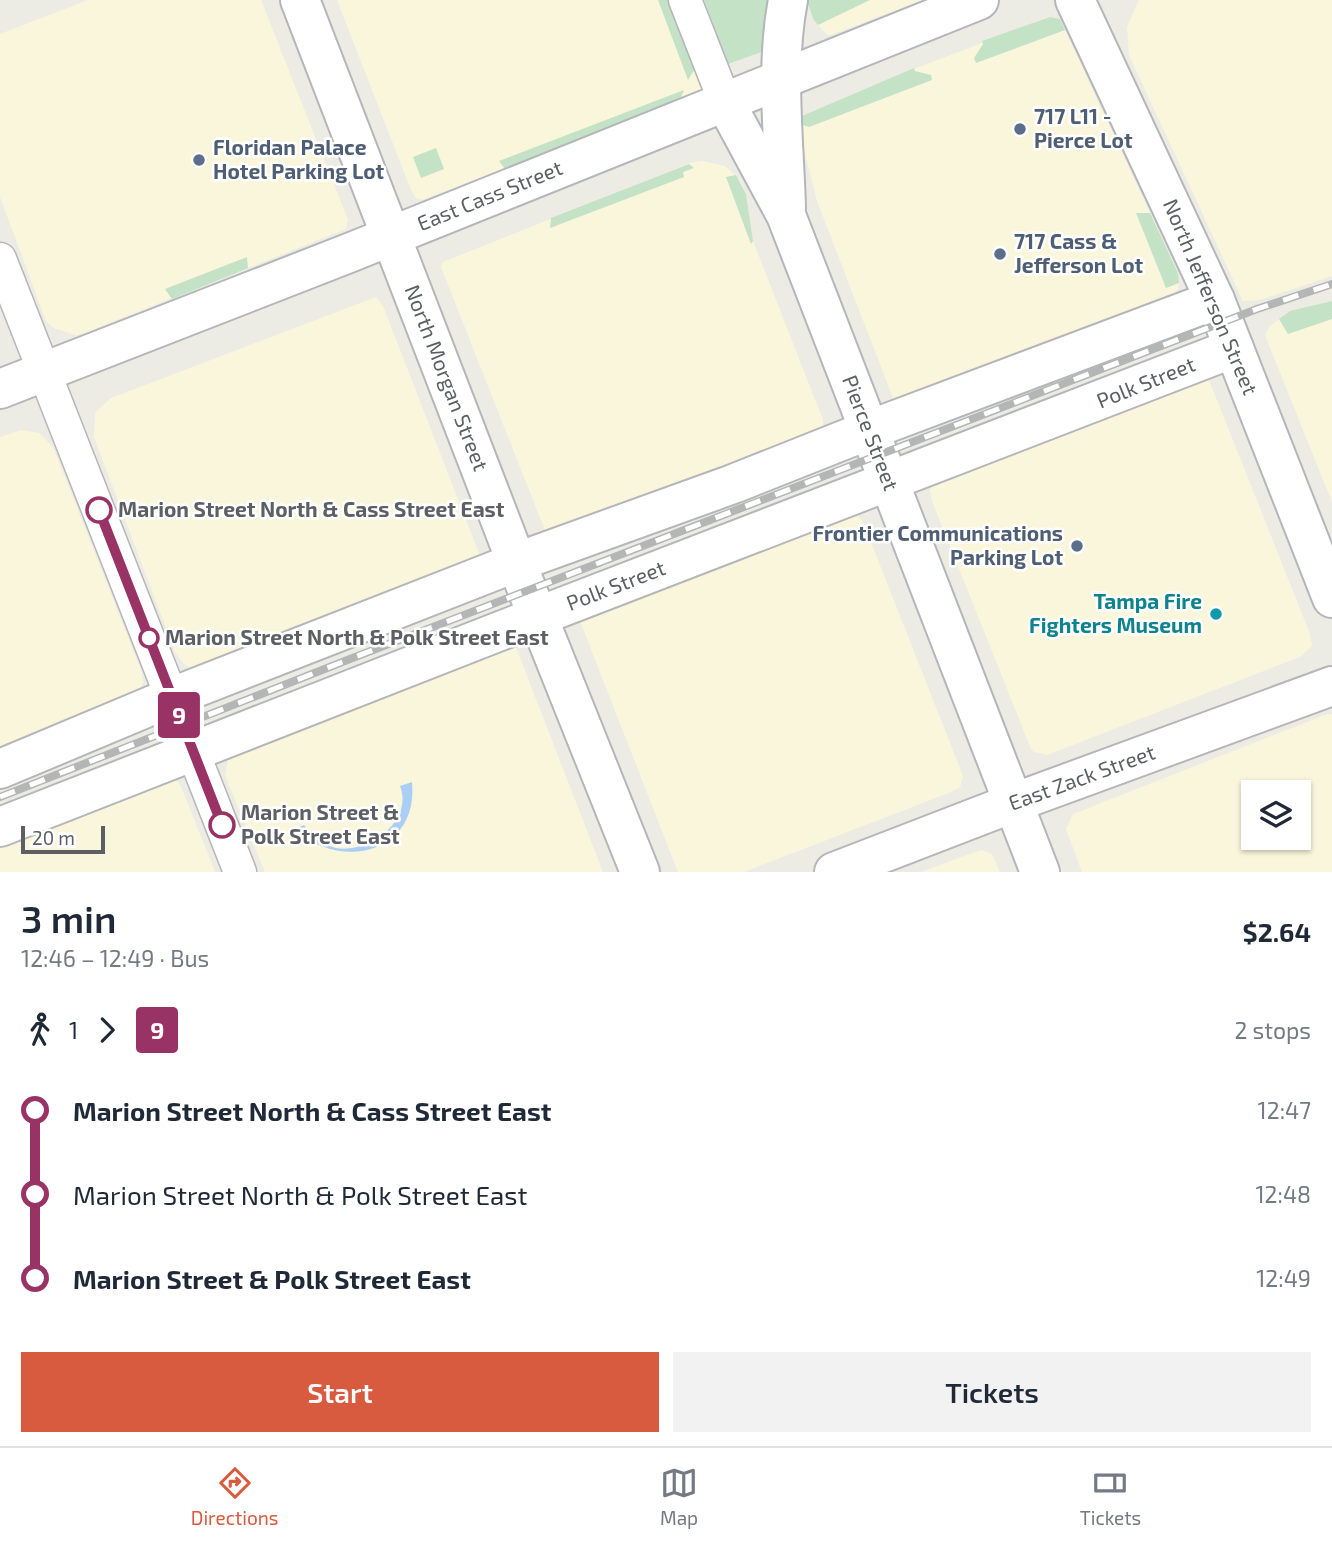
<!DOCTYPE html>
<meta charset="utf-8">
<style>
:root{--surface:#fff;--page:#f2f2f3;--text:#1f2937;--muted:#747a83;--line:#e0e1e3;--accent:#d85b40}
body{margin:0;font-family:"Exo 2",sans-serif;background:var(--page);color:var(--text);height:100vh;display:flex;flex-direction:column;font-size:26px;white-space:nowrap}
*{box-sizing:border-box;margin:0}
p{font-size:23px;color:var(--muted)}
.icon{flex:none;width:38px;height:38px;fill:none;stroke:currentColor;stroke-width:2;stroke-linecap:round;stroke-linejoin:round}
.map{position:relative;height:872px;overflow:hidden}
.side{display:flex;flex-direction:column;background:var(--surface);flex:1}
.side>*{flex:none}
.badge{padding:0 14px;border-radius:5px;font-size:24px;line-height:46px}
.fabs{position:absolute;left:1241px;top:780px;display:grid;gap:14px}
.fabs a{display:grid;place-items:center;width:70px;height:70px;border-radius:0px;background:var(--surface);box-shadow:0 2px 5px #0004;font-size:35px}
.scale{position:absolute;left:21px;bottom:18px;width:84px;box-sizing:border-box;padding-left:7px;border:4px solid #5c5f63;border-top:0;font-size:19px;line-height:24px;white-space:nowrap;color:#5c5f63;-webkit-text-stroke:5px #fff;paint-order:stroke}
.map>.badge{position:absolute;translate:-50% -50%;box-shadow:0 0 0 4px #fff}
.legs{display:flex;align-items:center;gap:10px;height:77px;padding:0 21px;font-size:23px}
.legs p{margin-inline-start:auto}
.head{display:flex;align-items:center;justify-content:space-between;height:119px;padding:0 21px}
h1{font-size:38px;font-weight:600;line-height:52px}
.primary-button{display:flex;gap:14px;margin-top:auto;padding:14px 21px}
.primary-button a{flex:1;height:80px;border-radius:0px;background:var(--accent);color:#fff;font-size:28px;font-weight:600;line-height:80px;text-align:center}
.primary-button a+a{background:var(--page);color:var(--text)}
ul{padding:0 21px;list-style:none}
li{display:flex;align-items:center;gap:24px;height:84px;font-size:26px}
li i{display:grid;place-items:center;width:10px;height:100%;margin:0 9px;background:currentColor}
li i::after{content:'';width:18px;height:18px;margin:-9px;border:5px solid;border-radius:50%;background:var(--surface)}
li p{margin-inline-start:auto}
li:first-child i{background:linear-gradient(#0000 50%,currentColor 0)}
li:last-child i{background:linear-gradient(currentColor 50%,#0000 0)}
.menu{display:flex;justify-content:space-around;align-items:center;height:98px;border-top:2px solid var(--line);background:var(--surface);font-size:19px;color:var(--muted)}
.menu a{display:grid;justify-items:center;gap:4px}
.menu .active{color:var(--accent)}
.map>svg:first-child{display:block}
.commercial{fill:#faf6dc;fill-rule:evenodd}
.green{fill:#c3e2c6}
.water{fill:#abcef6}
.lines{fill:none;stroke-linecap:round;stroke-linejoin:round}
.minor-casing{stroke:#b5b6ba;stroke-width:35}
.tertiary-casing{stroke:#b5b6ba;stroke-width:42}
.secondary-casing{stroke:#b3b6ba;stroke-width:42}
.minor{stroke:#fff;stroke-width:32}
.tertiary{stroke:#fff;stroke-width:38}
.secondary{stroke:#fff;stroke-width:38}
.rail-casing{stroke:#b4b5b5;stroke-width:8}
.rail{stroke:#fff;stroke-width:5;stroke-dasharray:16;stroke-linecap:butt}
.line-1-casing{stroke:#fff;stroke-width:16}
.line-1{stroke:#936;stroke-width:10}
.service-dot{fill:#5c6f8a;stroke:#fff;stroke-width:2.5}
.stop-1-dot{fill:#fff;stroke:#936;stroke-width:3.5}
.culture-dot{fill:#0f9aa8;stroke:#fff;stroke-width:2.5}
.labels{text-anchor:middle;stroke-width:5;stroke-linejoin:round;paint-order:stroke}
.service-label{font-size:21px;font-weight:bold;fill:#4e5e75;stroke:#fff;text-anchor:start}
.street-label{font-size:21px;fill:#5c5f63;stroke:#fff}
.stop-label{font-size:21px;font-weight:bold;fill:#5c5f63;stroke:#fff;text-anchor:start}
.culture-label{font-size:21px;font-weight:bold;fill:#0d838f;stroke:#fff;text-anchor:end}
</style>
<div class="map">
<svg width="1332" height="872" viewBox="0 0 1332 872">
<rect width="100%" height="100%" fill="#edece4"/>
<!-- commercial -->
<g class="commercial">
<path d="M88 0H261L348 220 346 229 82 334 75 335 54 328 46 321 0 197V34Z"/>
<path d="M337 0H671L703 91 693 97 422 200 416 198 411 190Z"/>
<path d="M807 0H923L831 35H827L813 19Z"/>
<path d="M1139 0H1332V276L1259 300 1243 301 1129 55 1127 27Z"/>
<path d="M1050 17 1060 19 1178 273 1179 285 1175 296 895 403 817 201 805 154 799 122 804 115 893 77Z"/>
<path d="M702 161 725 166 740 180 746 194 753 241 823 420V432L546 533 441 267 443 262 690 163Z"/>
<path d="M376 297 383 306 480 556 201 672 191 669 183 663 175 652 94 437 95 413 111 398Z"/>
<path d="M1332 301V502L1265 335 1270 326 1290 311Z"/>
<path d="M1207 375 1310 634 1312 646 1300 657 1047 755 1034 752 1031 749 932 501 930 491 932 484Z"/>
<path d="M21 430 39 433 53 447 141 670 143 682 139 693 0 757V437Z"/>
<path d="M850 512 857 514 863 522 963 776 960 787 951 792 744 872H678L580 621 581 617Z"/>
<path d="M515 645 603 872H265L225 775 229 755Z"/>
<path d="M1332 714V872H1082L1066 829 1073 814 1325 715ZM1253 793H1298V838H1253Z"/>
<path d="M167 776 176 780 181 786 215 872H0V836Z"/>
<path d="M981 850 992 854 1000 872H921Z"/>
</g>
<!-- green -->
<g class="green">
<path d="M658 0H671L696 67 688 80Z"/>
<path d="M704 0H769L764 51 728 64Z"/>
<path d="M807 0H870L818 25 813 19Z"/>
<path d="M1050 17 1060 19 1065 30 976 63 974 58 983 44 982 41Z"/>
<path d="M914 68 915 71 931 75 932 80 809 127 800 124V118L804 115Z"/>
<path d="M684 90 679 102 505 169 499 161Z"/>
<path d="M436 148 444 169 421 178 413 157Z"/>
<path d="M689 164 694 168 683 172 684 177 550 228 551 218Z"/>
<path d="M736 175 746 194 753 241 751 244 726 177Z"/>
<path d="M1136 213H1150L1178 273 1179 283 1166 288Z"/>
<path d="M247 257 248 268 172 299 165 289Z"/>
<path d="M1332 301V319L1288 334 1279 319 1290 311Z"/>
</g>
<!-- water -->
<path class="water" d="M412 782C419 853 341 872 295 829L304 825C313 834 322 845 336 848 368 854 414 821 400 786Z"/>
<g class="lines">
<!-- minor casing -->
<g class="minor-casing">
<g id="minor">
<path d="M685 0 725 102"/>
<path d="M0 259 240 872"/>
</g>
</g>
<!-- tertiary casing -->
<g class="tertiary-casing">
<g id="tertiary">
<path d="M300 0 528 592 640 872"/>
<path d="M0 769 172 697 517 562 733 484 869 430 1215 300"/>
<path d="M0 827 495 633 1234 348"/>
<path d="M834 872 1013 803 1332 686"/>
</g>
</g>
<!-- secondary casing -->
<g class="secondary-casing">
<g id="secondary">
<path d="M1075 0 1215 300 1332 598"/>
<path d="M725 102 786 215 1040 872"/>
<path d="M786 207C784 139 775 68 788 0"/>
<path d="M0 389 349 253 979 0"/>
</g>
</g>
<!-- minor -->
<use href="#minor" class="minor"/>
<!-- tertiary -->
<use href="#tertiary" class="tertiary"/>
<!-- secondary -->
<use href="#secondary" class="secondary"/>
<!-- rail casing -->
<g class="rail-casing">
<path id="rail" d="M0 797 350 659 1257 309 1332 284"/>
</g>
<!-- rail -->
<use href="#rail" class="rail"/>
</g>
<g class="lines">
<!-- line-1 casing -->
<g class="line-1-casing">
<path id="line-1" d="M99 510 222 825"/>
</g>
<!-- line-1 -->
<use href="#line-1" class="line-1"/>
</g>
<!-- markers -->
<g class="service-dot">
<circle cx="1020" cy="129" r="7"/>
<circle cx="199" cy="160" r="7"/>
<circle cx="1000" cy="254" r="7"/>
<circle cx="1077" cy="546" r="7"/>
</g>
<g class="stop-1-dot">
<circle cx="99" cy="510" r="12"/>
<circle cx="149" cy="638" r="9"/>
<circle cx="222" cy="825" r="12"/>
</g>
<circle class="culture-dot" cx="1216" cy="614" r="7"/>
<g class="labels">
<!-- service labels -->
<g class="service-label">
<text x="1034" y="124">717 L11 -<tspan x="1034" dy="24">Pierce Lot</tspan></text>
<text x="213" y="155">Floridan Palace<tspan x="213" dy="24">Hotel Parking Lot</tspan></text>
<text x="1014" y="249">717 Cass &amp;<tspan x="1014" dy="24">Jefferson Lot</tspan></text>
<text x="1063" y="541" text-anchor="end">Frontier Communications<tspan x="1063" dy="24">Parking Lot</tspan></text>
</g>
<!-- street labels -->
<g class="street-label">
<text transform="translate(490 196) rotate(-22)" y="7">East Cass Street</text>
<text transform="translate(1210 297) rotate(67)" y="7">North Jefferson Street</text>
<text transform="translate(446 378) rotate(69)" y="7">North Morgan Street</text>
<text transform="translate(1146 383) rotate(-22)" y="7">Polk Street</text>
<text transform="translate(870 433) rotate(69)" y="7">Pierce Street</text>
<text transform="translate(616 586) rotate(-21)" y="7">Polk Street</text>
<text transform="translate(1082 778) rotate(-20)" y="7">East Zack Street</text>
</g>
<!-- stop labels -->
<g class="stop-label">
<text x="118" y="517">Marion Street North &amp; Cass Street East</text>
<text x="165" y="645">Marion Street North &amp; Polk Street East</text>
<text x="241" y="820">Marion Street &amp;<tspan x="241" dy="24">Polk Street East</tspan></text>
</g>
<!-- culture labels -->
<g class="culture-label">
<text x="1202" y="609">Tampa Fire<tspan x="1202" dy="24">Fighters Museum</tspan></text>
</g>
</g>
</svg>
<div class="fabs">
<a><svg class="icon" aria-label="layers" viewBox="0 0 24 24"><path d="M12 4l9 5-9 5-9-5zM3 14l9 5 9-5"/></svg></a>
</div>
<div class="scale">20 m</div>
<b class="badge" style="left:179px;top:715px;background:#936;color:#fff">9</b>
</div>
<section class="side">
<div class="head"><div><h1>3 min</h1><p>12:46 – 12:49 · Bus</p></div><b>$2.64</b></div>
<div class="legs"><svg class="icon" aria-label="walk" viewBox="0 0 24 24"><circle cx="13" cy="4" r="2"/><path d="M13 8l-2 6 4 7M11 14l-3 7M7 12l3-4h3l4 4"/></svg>1<svg class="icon" aria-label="forward" viewBox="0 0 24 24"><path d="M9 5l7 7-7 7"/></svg><b class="badge" style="background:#936;color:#fff">9</b><p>2 stops</p></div>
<ul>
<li><i style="color:#936"></i><b>Marion Street North &amp; Cass Street East</b><p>12:47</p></li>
<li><i style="color:#936"></i><span>Marion Street North &amp; Polk Street East</span><p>12:48</p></li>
<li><i style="color:#936"></i><b>Marion Street &amp; Polk Street East</b><p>12:49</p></li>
</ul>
<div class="primary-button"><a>Start</a><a>Tickets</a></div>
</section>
<nav class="menu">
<a class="active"><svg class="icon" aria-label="directions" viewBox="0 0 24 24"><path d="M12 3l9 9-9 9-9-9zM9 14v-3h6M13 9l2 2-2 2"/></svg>Directions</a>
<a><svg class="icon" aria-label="map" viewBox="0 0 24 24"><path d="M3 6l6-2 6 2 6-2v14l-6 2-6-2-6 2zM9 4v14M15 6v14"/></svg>Map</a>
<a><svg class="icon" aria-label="tickets" viewBox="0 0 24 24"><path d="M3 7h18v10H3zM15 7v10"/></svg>Tickets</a>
</nav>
